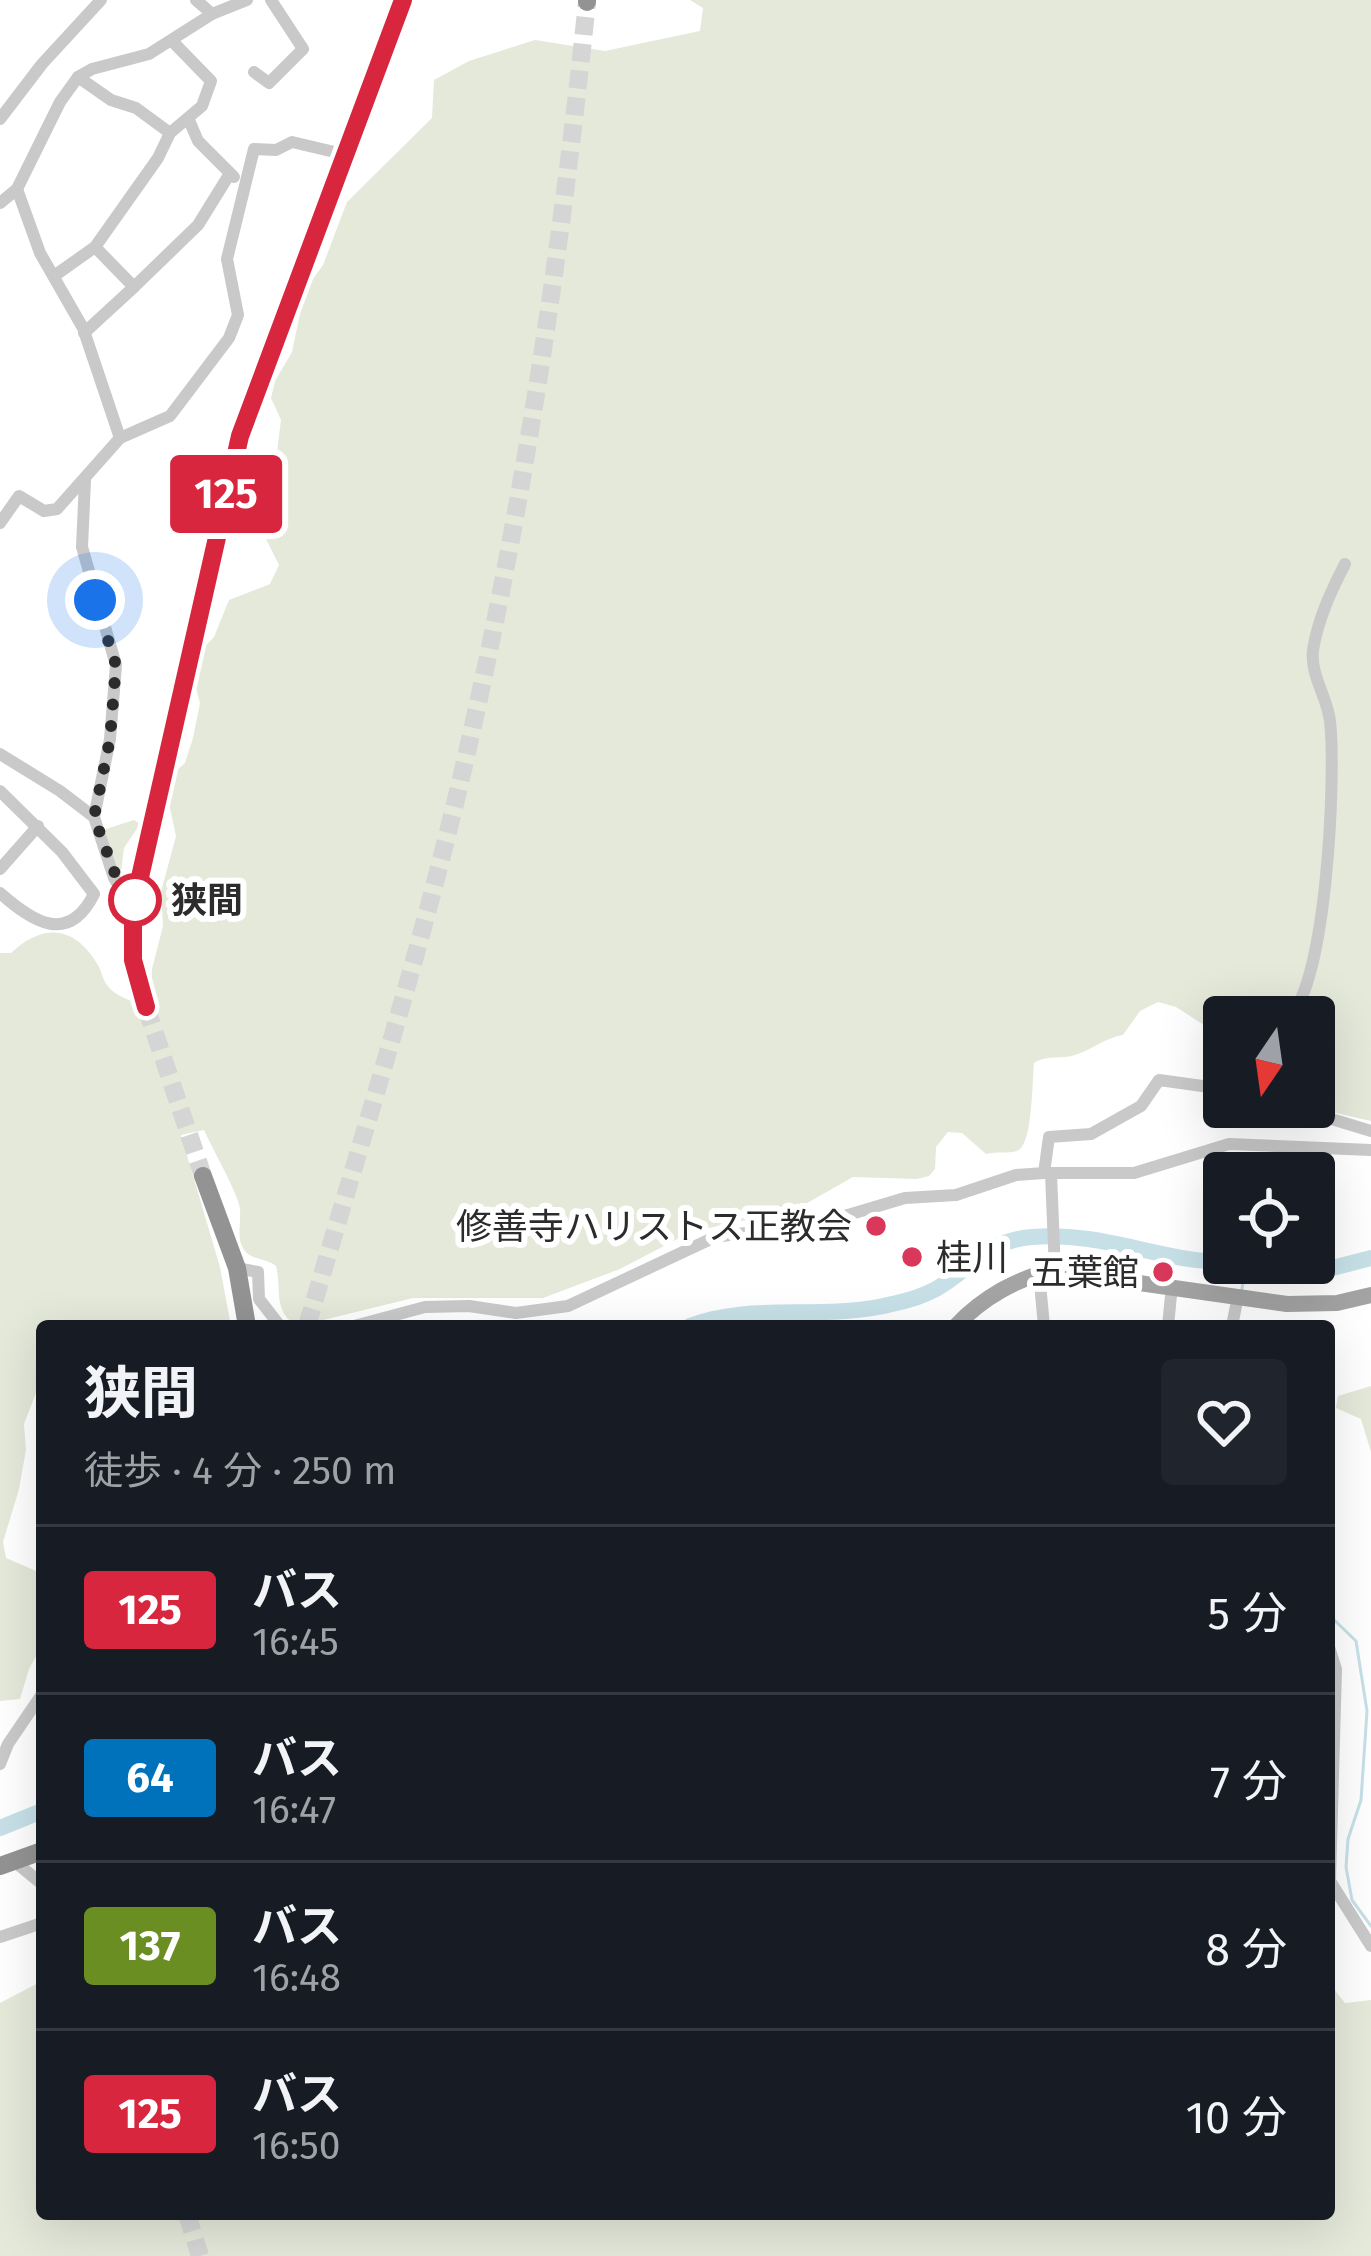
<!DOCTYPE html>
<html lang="ja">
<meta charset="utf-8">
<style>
:root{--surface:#171b24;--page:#20242c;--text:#f1f3f6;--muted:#9ea1a6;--line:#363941}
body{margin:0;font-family:"Fira Sans","Noto Sans JP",sans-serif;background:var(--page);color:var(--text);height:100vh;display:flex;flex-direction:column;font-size:45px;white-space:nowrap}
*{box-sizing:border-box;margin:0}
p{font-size:39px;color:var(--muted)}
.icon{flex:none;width:66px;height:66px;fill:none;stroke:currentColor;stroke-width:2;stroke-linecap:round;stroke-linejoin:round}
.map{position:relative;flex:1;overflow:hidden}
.drawer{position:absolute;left:36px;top:1320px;width:1299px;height:900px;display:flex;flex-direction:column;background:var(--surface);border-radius:12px;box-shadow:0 12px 48px #0002}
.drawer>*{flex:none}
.badge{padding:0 24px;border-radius:9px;font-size:42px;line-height:78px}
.needle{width:78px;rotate:193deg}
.controls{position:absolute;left:1203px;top:996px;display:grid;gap:24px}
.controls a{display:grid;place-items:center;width:132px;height:132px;border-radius:12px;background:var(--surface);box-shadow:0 12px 48px #0002;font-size:60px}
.you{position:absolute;width:60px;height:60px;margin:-30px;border:9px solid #fff;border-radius:50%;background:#1a73e8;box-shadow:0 0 0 18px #1a73e833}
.map>.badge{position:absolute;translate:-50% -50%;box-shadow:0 0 0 6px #fff}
.round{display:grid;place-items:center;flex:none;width:126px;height:126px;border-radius:12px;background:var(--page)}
.headline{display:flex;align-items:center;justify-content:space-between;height:204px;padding:0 48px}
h1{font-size:57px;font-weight:700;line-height:90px}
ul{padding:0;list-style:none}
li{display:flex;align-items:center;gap:36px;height:168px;padding:0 48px;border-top:3px solid var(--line)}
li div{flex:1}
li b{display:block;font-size:45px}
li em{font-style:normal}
li .badge{min-width:132px;font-weight:700;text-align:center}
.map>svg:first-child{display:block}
.green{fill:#e4e9da}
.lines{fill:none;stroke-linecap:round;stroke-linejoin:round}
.stream{stroke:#c7e0e8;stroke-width:3}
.river{stroke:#c7e0e8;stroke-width:16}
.highway-tunnel{stroke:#d5d5d5;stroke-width:18;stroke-dasharray:18 9;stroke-linecap:butt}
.minor{stroke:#c9c9c9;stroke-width:12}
.major{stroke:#a4a4a4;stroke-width:16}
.highway{stroke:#939393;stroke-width:18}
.line-casing{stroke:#fff;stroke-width:27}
.line{stroke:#d7263d;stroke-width:18}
.walk{stroke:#2c2c2c;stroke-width:12;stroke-dasharray:0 21.6}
.stop-dot{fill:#fff;stroke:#d7263d;stroke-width:6}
.poi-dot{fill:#d9385a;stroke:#fff;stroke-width:4.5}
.labels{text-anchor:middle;stroke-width:12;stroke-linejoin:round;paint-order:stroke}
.stop-label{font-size:36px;font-weight:bold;fill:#2c2c2c;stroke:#fff;text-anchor:start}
.poi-label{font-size:36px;fill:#2c2c2c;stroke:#fff;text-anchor:end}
</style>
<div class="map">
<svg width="1371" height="2256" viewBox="0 0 1371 2256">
<rect width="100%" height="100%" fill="#fff"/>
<!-- green -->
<g class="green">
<path d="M690 0H1371V1121L1323 1110 1314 1104V1017H1224V1038L1176 1007 1158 1002 1140 1011 1123 1035C1104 1038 1092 1050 1075 1055 1059 1060 1049 1054 1034 1063 1032 1081 1033 1146 1017 1151 1008 1154 996 1151 986 1154L962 1133 948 1132 936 1147 935 1169 929 1176 917 1179 853 1177 779 1219 738 1221 689 1233 620 1269 543 1298H413L299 1326C272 1314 282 1289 276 1266 266 1258 249 1260 243 1248 235 1235 244 1216 238 1201 229 1177 215 1154 204 1130L181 1135 220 1267 231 1326H42V1377L24 1424 26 1450 19 1489 3 1542 6 1558 36 1571 42 1583V1645L29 1669 20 1699 0 1701V953H11C44 922 76 926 99 967 102 973 103 980 107 985 116 998 137 1003 151 1006L152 969 163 926 161 892 176 836 166 790 175 772 185 763 193 738 200 703 196 688 204 647 214 637 229 600 270 584 279 565 259 525 260 511 273 484 281 420 271 398 275 381 292 352 305 290 323 265 347 202 432 118 434 80 469 61 535 40 605 51 700 31 703 8Z"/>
<path d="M134 820 140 824 124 848 120 880 104 834 106 829Z"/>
<path d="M1371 1386V1452L1361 1419 1336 1408 1338 1396Z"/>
<path d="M42 1981V2214H1329V1983L1345 2003 1371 2000V2256H0V2003Z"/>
</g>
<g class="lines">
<!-- stream -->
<g class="stream">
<path d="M1242 1289 1246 1263"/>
<path d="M1329 1615 1356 1641 1367 1711 1361 1800 1348 1839 1346 1867 1352 1900 1371 1926"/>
</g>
<!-- river -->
<g class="river">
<path d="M1252 1263 1313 1273 1371 1258"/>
<path d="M690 1326C750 1302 826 1321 892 1304 907 1301 923 1296 936 1289 970 1270 987 1240 1032 1237 1103 1231 1158 1261 1224 1262"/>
<path d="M0 1828 42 1811"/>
</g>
<!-- highway-tunnel -->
<g class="highway-tunnel">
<path d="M146 1007 203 1176"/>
<path d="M307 1326C363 1134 424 943 468 748 524 502 561 253 587 2"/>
<path d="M187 2214 200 2256"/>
</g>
<!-- minor -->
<g class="minor">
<path d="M196 0 212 14"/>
<path d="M254 72 269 83 303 49 271 0"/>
<path d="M78 77 111 100 136 108 170 133 202 106 211 81 173 42"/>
<path d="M0 119 42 64 101 0"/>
<path d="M189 120 198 141 234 177"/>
<path d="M17 189 40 253 83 328 120 438"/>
<path d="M0 203 17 189 60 102 78 77 92 69 149 54 212 14 247 0"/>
<path d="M95 247 134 287 198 225 229 175"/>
<path d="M54 276 95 247 158 158 170 133"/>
<path d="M84 333 134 287"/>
<path d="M85 481 82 547 116 665 110 739 94 817"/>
<path d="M0 523 19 496 44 511 57 509 120 438 170 416 229 338 238 315 227 259 254 149 276 150 292 142 343 154"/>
<path d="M0 754 60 791 94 817 114 878 133 908"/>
<path d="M0 791 62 852 94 894C68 946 32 921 0 893"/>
<path d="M0 869 38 826"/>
<path d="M1289 1017C1327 982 1336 775 1330 721 1327 696 1310 675 1313 650 1318 619 1331 591 1345 564"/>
<path d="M1292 1107 1371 1131"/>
<path d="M1044 1173H1134L1229 1144 1371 1150"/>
<path d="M1051 1174 1055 1271"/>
<path d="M237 1268 258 1272 259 1299 280 1326"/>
<path d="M1039 1273 1044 1326"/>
<path d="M354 1326 425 1307 469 1306 516 1313 568 1306 715 1237 821 1223 905 1198 956 1195 1016 1175 1044 1173 1049 1137 1091 1134 1141 1106 1159 1080 1224 1089"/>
<path d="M1168 1326 1172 1285"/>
<path d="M1232 1326 1238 1296"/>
<path d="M1329 1647 1336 1669 1330 1881 1371 1946"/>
<path d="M0 1764 8 1744 42 1694"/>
<path d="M14 1861 42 1884"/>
<path d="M0 1937 42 1923"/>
</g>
<!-- major -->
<path class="major" d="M956 1326C981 1299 1019 1276 1055 1271L1287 1304 1337 1303 1371 1295"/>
<!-- highway -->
<g class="highway">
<path d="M587 2V0"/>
<path d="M146 1007 133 960V908L240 437 403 0"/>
<path d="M203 1176 237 1268 247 1326"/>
<path d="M0 1866 42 1851"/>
</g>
</g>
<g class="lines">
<!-- line casing -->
<g class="line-casing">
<path id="line" d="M146 1007 133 960V908L240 436 403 0"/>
</g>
<!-- line -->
<use href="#line" class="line"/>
<!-- walk -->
<path class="walk" d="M95 600 116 665 110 739 94 817 124 898 133 908 135 900"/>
</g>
<!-- markers -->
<circle class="stop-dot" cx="135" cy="900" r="24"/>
<g class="poi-dot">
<circle cx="876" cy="1226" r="12"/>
<circle cx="912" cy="1257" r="12"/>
<circle cx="1163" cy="1272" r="12"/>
</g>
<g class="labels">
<!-- stop labels -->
<g class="stop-label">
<text x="171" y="913">狭間</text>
</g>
<!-- poi labels -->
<g class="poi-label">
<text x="852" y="1239">修善寺ハリストス正教会</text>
<text x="936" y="1270" text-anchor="start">桂川</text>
<text x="1139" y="1285">五葉館</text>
</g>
</g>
</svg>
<div class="controls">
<a><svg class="needle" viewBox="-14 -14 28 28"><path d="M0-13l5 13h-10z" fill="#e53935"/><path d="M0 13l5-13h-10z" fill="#9ea1a6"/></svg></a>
<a><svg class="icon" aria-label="locate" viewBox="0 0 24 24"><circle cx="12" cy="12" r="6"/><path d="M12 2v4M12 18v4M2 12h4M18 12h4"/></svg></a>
</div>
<div class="you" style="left:95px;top:600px"></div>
<b class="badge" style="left:226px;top:494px;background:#d7263d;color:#fff">125</b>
<section class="drawer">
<div class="headline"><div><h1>狭間</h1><p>徒歩 · 4 分 · 250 m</p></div><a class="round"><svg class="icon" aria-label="heart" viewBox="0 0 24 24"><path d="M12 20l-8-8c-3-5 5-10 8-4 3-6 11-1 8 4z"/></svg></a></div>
<ul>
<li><span class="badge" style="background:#d7263d;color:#fff">125</span><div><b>バス</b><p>16:45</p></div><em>5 分</em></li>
<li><span class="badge" style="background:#0072bc;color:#fff">64</span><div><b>バス</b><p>16:47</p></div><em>7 分</em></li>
<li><span class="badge" style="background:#6b8e23;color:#fff">137</span><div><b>バス</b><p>16:48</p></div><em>8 分</em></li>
<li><span class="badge" style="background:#d7263d;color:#fff">125</span><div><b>バス</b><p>16:50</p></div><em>10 分</em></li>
</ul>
</section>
</div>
